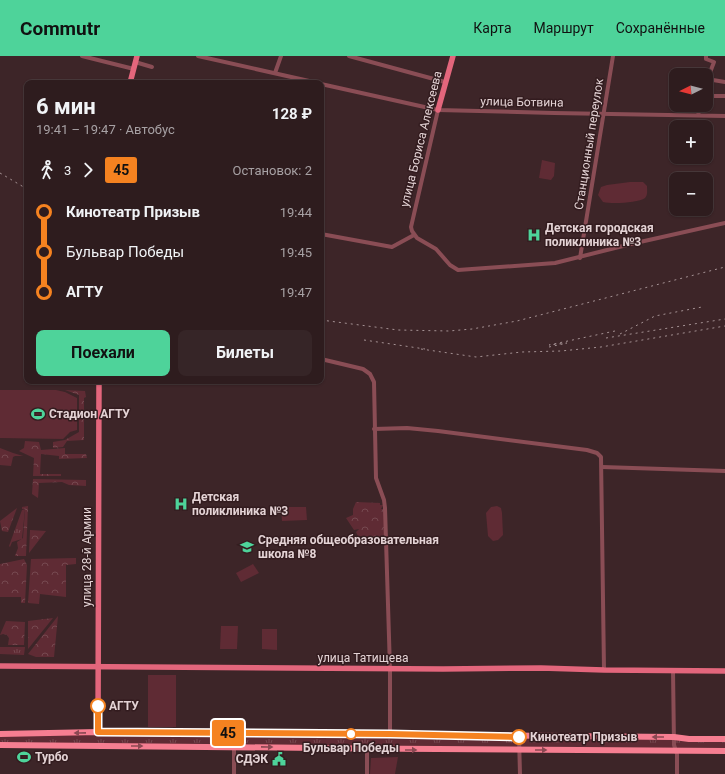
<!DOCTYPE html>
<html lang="ru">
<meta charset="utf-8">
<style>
:root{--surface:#2e1c1e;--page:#362527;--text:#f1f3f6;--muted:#a7a1a4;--line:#493a3c;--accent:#4ed39a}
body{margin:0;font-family:Roboto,sans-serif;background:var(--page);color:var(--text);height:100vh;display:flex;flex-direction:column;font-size:15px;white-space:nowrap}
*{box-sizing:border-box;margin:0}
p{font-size:13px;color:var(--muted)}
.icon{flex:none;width:22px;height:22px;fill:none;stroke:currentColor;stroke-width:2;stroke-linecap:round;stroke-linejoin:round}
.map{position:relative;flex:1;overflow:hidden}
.side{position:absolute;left:24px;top:24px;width:300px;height:304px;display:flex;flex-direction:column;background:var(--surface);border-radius:8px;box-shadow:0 1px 3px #0004,0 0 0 1px var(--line)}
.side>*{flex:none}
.badge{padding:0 8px;border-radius:3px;font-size:14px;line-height:26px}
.needle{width:26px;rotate:264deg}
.fabs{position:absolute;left:669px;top:12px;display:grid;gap:8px}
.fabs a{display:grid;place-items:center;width:44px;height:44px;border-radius:8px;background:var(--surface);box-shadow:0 1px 3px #0004,0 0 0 1px var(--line);font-size:20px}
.map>.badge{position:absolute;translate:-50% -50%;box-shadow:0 0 0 2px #fff}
.legs{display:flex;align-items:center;gap:6px;height:44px;padding:0 12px;font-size:13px}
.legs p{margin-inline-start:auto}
.overview{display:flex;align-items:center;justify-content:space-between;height:68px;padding:0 12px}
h1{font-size:22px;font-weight:700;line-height:30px}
.action{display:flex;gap:8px;margin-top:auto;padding:8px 12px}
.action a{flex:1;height:46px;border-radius:8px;background:var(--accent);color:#111;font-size:16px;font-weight:700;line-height:46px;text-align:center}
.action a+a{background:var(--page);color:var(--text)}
ul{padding:0 12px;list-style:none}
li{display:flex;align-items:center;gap:14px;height:40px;font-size:15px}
li i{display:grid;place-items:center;width:6px;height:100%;margin:0 5px;background:currentColor}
li i::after{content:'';width:10px;height:10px;margin:-5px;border:3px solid;border-radius:50%;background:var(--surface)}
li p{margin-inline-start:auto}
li:first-child i{background:linear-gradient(#0000 50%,currentColor 0)}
li:last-child i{background:linear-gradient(currentColor 50%,#0000 0)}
header{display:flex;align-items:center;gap:24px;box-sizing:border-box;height:56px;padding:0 20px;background:var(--accent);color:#111}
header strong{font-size:19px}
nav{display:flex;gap:22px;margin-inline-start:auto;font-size:14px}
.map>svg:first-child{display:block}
.grass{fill:url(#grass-tufts)}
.forest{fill:url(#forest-crowns)}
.park{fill:#5f2b34}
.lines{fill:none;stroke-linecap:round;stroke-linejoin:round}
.minor{stroke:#8a4d55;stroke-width:4}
.major{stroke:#e3667c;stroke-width:5.5}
.highway{stroke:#f67e91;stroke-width:6}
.rail{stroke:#a59294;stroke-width:1;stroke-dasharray:2 4;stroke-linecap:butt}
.oneway{fill:#8b4852}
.line-1-casing{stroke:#fff;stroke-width:9}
.line-1{stroke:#f58220;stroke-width:6}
.stop-1-dot{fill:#fff;stroke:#f58220;stroke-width:2}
.labels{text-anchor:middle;stroke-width:3;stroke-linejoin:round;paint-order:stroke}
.street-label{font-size:12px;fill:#e4d3d5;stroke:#331c1f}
.poi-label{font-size:12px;font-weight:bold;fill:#e4d3d5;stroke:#331c1f;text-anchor:start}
.stop-label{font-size:12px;font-weight:bold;fill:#e4d3d5;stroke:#331c1f;text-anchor:start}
</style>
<header>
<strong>Commutr</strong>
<nav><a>Карта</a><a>Маршрут</a><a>Сохранённые</a></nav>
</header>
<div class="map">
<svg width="725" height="718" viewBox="0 0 725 718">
<defs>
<pattern id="grass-tufts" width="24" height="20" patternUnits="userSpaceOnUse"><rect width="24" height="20" fill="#5f2b34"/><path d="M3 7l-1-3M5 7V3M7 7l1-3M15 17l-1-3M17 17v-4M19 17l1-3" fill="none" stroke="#764950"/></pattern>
<pattern id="forest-crowns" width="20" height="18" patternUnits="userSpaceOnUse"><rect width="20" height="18" fill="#5f2b34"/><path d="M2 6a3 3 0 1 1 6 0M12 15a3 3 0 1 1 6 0" fill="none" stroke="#764950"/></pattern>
</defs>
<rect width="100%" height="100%" fill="#3d2528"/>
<!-- grass -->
<g class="grass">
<path d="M25 453 22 483 12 486 10 491 9 490 22 454Z"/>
<path d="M0 591H25L24 599 0 598Z"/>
<path d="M234 677 725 683V695L0 689V679Z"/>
</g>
<!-- forest -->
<g class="forest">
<path d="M65 334 85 335 86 341 84 342V384L67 385 63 391 53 392V386L65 384 79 376V339Z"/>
<path d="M25 385 39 386 41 394 65 392V398H86L87 402 59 403V400L41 398 40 418H61V420H33L34 402 19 395 24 392Z"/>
<path d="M0 392 13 397 23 400H15L13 401 11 410 0 409Z"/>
<path d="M33 423 86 424V430L69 429 62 426 39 427 38 442 32 438Z"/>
<path d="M356 446 380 447V449H383L381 453H384V479L378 482 358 480 356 476 359 473 354 474 346 462 353 459V453Z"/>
<path d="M28 450 26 500H15L18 492 17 486 23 482 25 453H22V451Z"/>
<path d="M17 452 8 476 2 475 0 465Z"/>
<path d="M30 474 46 475 29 497Z"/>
<path d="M76 502V508L66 509V541L40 538 39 548 28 547 31 503Z"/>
<path d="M24 503 27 509 25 547H21V541H0V508Z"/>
<path d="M58 560 54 601H36L28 598Z"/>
<path d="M53 562 28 593V565Z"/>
<path d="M6 565 25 566 24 589H8L9 582 7 579 3 578 0 579Z"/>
</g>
<!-- park -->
<g class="park">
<path d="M542 104 555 107 554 120 551 124 539 122Z"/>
<path d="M630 126H643L647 130C647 134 648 139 645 142 638 147 612 148 603 146L598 139 601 131 607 129Z"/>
<path d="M0 334H56L65 336 77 342V374L70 376 63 383 0 382Z"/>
<path d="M497 450 501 452 502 457 503 479 498 484 493 485 488 480 486 457 491 451Z"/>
<path d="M281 451H306L307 464 282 465Z"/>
<path d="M253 508 259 517 241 526 236 517Z"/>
<path d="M221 570H238L237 593H220Z"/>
<path d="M262 573H277V594L262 593Z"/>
<rect x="148" y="619" width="28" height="52"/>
<path d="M398 701 395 718H370L371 702Z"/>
</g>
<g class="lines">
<!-- minor -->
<g class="minor">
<path d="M82 0 134 13"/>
<path d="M198 0 318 27"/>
<path d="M349 0 445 26"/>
<path d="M135 6 152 11"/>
<path d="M275 17 281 0"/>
<path d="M707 23 725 26"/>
<path d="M706 27 714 6 706 3V0"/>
<path d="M321 28 438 54 554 57 725 60"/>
<path d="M706 40H725"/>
<path d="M438 54 411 171 412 175 417 182 436 193 450 209 458 214 555 207 631 188 725 167"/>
<path d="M698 59 701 49"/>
<path d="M321 178 392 191 414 179"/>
<path d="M580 202 613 0"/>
<path d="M321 303 363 313 370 318 374 326 376 422 384 444 385 452 390 613V678"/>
<path d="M374 373 407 372 438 375 587 394 597 397 601 401 604 614"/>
<path d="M602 411 725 415"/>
<path d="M673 614 674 689 677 698V718"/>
<path d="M234 677V718"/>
<path d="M519 681 520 718"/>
<path d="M367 718V693"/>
</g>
<!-- major -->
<g class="major">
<path d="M130 27 137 0"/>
<path d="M438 54 453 0"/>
<path d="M0 610 443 613 541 612 604 614 725 615"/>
<path d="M98 676 99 325"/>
</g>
<!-- highway -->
<g class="highway">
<path d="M0 678 98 676 674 681 689 683H725"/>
<path d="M0 689C242 690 483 695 725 695"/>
</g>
<!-- rail -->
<g class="rail">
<path d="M0 117 27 133"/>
<path d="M321 264 398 274 449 275 472 273 517 265 725 211"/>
<path d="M620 278 655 260 702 251"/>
<path d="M606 282 725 263"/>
<path d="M364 284 425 293"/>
<path d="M549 291 567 287 549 289 615 275"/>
<path d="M421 293 476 301 522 296 561 295 601 291 725 270"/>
</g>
</g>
<!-- one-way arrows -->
<defs><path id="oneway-solid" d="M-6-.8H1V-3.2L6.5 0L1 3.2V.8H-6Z"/></defs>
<g class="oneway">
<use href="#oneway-solid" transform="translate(80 677) rotate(179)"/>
<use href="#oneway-solid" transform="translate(658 681) rotate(-180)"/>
<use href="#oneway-solid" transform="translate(137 690)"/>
<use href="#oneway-solid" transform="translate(267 691) rotate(1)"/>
<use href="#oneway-solid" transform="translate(411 694)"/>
<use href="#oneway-solid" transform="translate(541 694)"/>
</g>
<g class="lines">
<!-- line-1 casing -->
<g class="line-1-casing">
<path id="line-1" d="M98 650V676L390 678 519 681"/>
</g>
<!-- line-1 -->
<use href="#line-1" class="line-1"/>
</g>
<!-- icons -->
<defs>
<g id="hospital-bare" transform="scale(1.08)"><path d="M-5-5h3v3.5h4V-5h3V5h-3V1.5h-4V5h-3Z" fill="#4ed39a" stroke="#331c1f" stroke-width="2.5" paint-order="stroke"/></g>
<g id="stadium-bare" transform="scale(1.08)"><path d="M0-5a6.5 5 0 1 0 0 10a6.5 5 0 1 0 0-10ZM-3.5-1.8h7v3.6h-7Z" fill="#4ed39a" stroke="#331c1f" stroke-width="2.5" paint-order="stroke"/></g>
<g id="school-bare" transform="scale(1.08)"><path d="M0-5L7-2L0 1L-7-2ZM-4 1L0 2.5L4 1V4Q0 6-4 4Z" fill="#4ed39a" stroke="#331c1f" stroke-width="2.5" paint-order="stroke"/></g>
<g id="civic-bare" transform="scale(1.08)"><path d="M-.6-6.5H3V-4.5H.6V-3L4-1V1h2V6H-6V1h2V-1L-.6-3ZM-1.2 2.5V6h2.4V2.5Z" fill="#4ed39a" stroke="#331c1f" stroke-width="2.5" paint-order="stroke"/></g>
</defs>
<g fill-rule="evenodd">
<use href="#hospital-bare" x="534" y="179"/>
<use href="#stadium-bare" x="38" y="358"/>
<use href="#hospital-bare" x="181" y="448"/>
<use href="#school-bare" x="247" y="491"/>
<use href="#stadium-bare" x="24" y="701"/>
<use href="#civic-bare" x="279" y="703"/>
</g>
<!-- markers -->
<g class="stop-1-dot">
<circle cx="98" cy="650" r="7"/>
<circle cx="351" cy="678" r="5"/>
<circle cx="519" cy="681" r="7"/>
</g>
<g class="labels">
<!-- street labels -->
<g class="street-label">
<text transform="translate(522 46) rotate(1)" y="4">улица Ботвина</text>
<text transform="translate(421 83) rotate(-76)" y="4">улица Бориса Алексеева</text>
<text transform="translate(589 88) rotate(-81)" y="4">Станционный переулок</text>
<text transform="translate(87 501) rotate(-90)" y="4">улица 28-й Армии</text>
<text x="363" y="606">улица Татищева</text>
</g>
<!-- poi labels -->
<g class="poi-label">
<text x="545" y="176">Детская городская<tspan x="545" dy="14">поликлиника №3</tspan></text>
<text x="49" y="362">Стадион АГТУ</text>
<text x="192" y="445">Детская<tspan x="192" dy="14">поликлиника №3</tspan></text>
<text x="258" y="488">Средняя общеобразовательная<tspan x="258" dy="14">школа №8</tspan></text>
<text x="35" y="705">Турбо</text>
<text x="268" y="707" text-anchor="end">СДЭК</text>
</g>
<!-- stop labels -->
<g class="stop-label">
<text x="109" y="654">АГТУ</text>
<text x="530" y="685">Кинотеатр Призыв</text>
<text x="351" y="696" text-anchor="middle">Бульвар Победы</text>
</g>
</g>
</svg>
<div class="fabs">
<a><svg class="needle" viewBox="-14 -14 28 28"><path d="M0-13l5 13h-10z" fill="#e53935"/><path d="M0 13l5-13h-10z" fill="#a7a1a4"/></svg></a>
<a>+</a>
<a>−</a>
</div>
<b class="badge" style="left:228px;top:677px;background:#f58220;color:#111">45</b>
<section class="side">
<div class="overview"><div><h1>6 мин</h1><p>19:41 – 19:47 · Автобус</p></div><b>128 ₽</b></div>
<div class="legs"><svg class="icon" aria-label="walk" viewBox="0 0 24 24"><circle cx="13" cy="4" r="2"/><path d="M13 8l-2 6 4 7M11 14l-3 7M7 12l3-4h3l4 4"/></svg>3<svg class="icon" aria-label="forward" viewBox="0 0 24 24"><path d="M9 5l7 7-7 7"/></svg><b class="badge" style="background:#f58220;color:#111">45</b><p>Остановок: 2</p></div>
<ul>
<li><i style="color:#f58220"></i><b>Кинотеатр Призыв</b><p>19:44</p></li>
<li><i style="color:#f58220"></i><span>Бульвар Победы</span><p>19:45</p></li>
<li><i style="color:#f58220"></i><b>АГТУ</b><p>19:47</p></li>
</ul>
<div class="action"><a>Поехали</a><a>Билеты</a></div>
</section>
</div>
